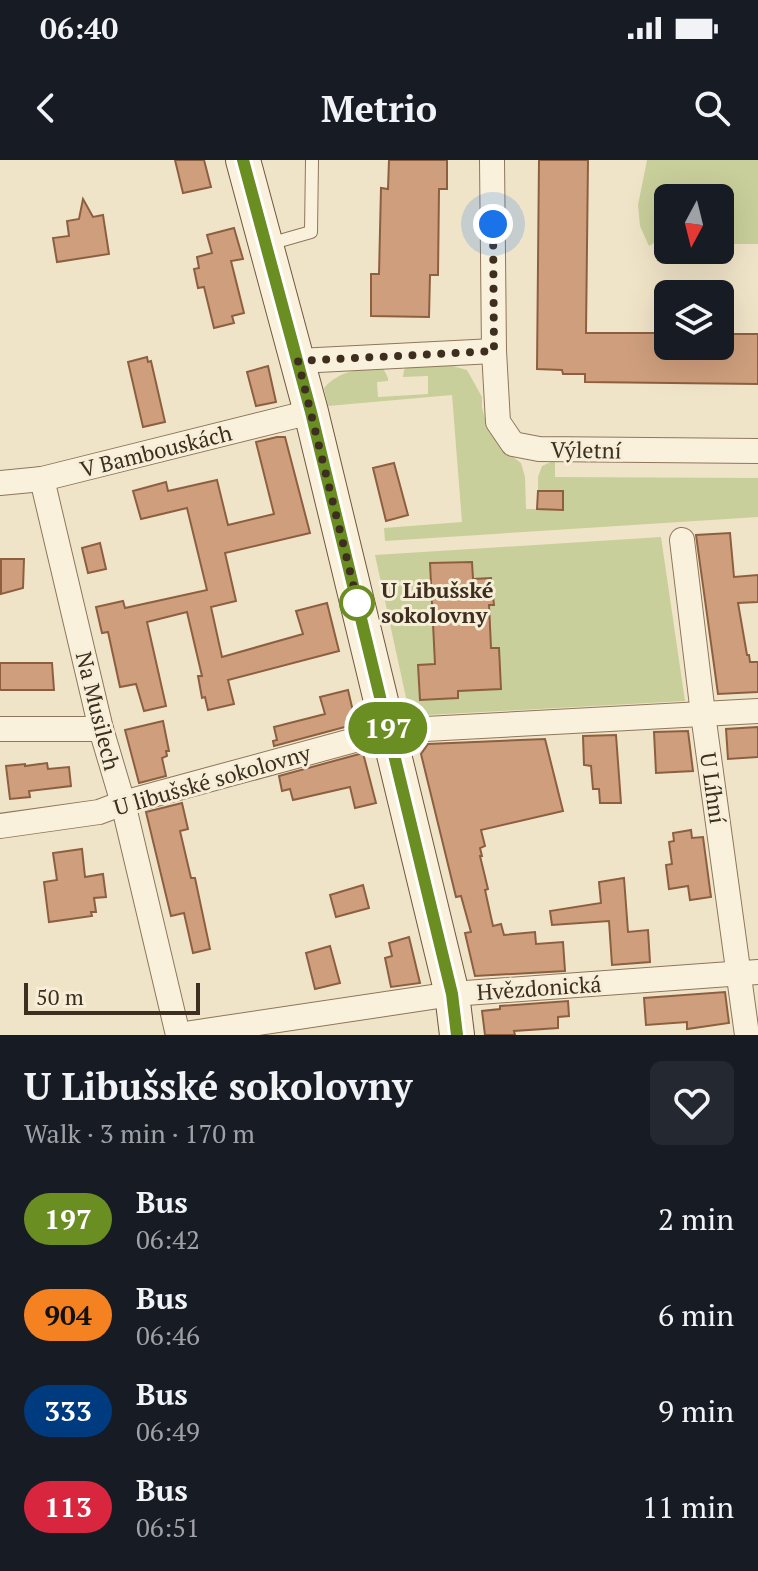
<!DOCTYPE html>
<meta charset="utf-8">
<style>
:root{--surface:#171b24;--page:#242831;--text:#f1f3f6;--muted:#9ea1a6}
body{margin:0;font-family:"PT Serif",serif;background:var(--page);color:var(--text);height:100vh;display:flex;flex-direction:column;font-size:30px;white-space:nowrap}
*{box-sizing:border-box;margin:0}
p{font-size:26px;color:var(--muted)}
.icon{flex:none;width:44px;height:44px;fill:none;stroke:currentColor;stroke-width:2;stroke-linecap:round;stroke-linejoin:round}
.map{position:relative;height:875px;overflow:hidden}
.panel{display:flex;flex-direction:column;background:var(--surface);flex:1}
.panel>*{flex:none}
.badge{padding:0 16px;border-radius:26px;font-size:28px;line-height:52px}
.needle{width:52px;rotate:187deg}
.tools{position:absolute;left:654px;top:24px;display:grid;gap:16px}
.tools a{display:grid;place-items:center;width:80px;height:80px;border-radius:12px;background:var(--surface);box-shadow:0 8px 32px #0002;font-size:40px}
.scale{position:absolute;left:24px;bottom:20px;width:176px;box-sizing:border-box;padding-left:8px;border:4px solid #3d2e20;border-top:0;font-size:22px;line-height:28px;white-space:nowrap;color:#3d2e20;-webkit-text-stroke:6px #f7eed8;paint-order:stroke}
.you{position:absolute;width:40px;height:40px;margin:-20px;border:6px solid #fff;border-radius:50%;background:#1a73e8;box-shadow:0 0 0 12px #1a73e833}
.map>.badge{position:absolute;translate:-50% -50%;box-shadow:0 0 0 4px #fff}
.round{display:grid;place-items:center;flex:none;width:84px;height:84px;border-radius:12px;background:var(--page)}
.head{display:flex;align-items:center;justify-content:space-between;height:136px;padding:0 24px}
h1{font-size:38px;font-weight:700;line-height:60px}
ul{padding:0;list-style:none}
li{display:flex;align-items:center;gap:24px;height:96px;padding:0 24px}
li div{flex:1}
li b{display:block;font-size:30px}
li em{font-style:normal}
li .badge{min-width:88px;font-weight:700;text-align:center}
.status{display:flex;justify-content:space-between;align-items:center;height:56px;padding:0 40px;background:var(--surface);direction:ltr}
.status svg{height:22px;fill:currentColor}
header{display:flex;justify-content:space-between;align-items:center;height:104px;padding:0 24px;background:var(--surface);font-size:36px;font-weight:700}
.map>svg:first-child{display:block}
.green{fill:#c9cf9b}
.building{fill:#cf9f7d;stroke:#8d5f41;stroke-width:2}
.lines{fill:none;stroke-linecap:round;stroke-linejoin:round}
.lane-casing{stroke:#8d765c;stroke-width:14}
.street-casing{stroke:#8d765c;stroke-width:26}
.secondary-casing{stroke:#6f573f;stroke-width:36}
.lane{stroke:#faf1dc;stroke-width:12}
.street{stroke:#faf1dc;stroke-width:24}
.secondary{stroke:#faf1dc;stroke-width:34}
.line-casing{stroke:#fff;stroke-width:18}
.line{stroke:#6b8e23;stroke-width:12}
.walk{stroke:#3d2e20;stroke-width:8;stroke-dasharray:0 14.4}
.stop-dot{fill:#fff;stroke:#6b8e23;stroke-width:4}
.labels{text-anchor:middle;stroke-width:6;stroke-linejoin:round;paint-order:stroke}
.street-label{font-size:22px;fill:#3d2e20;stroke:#f7eed8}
.stop-label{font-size:22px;font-weight:bold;fill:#3d2e20;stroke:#f7eed8;text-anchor:start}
</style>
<div class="status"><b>06:40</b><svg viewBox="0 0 49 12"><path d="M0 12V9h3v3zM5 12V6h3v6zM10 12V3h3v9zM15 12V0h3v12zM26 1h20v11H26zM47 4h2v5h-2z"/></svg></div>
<header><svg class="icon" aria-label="back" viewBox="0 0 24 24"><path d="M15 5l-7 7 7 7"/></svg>Metrio<svg class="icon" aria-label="search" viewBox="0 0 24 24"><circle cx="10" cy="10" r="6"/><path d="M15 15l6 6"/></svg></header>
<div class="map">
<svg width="758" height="875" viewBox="0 0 758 875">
<rect width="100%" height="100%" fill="#f0e4c8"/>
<!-- green -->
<g class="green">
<path d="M647 0H758V84H720V38H668V75L649 86 640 66 638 45Z"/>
<path d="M449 205 467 210 482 237V248L489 272 500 287 521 303 525 317 526 349H563L562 331H538V317L542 306 555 300V317L758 318V357L385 381 384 368 462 362 452 235 328 246 324 228C340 210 360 209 383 208L388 218V221L377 222 378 237 428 234V216L403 217 404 210 407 207Z"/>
<path d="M661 377 685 541 410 556 375 395Z"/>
</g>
<!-- building -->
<g class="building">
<path d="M175 0H204L211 27 183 33Z"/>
<path d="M389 0H447V29H439L438 115H430L429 157 371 156V114H379L381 28 388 29Z"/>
<path d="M539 0H588L586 173H668V186H720V174H758V224L585 222V214H563L562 210 537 209Z"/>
<path d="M83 39 93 57 103 55 109 94 57 102 53 78 69 76 67 61 79 59Z"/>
<path d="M234 68 243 99 231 101 244 153 232 156 234 163 214 168 204 127 198 128 194 109 199 108 197 97 212 93 207 75Z"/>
<path d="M147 197 148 202 151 201 165 262 143 267 128 202Z"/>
<path d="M268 206 276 242 256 246 247 212Z"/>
<path d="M277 277H285L310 373 225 393 236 441 211 447 222 497 303 474 296 451 327 443 339 491 228 520 234 544 208 550 205 537 202 538 198 516H202L187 452 147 462 166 546 144 551 136 524 120 527 108 472 102 473 96 447 123 441 125 448 207 430 187 348 141 359 133 331 166 322 168 331 217 320 228 365 274 354 256 282Z"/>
<path d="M394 303 408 355 386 361 373 308Z"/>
<path d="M538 331H563V350L537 349Z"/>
<path d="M730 373 734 417 758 415V442L738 443 747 495H749L750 502H758V532L718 534 696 375Z"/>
<path d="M100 383 106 409 88 413 82 388Z"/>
<path d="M1 399H24L23 428 1 434Z"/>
<path d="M472 402 473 419 491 418 494 445H489L491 488H499L501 529 458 531V538L420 540 418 505 435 504 430 403Z"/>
<path d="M0 503H52L54 530H0Z"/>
<path d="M348 530 356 564 274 586 273 581 277 580 274 567 325 554 320 537Z"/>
<path d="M163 561 169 591H166L167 596 162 598 166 616 139 623 125 570Z"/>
<path d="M758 567V597L728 599 726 569Z"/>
<path d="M688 571 693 611 656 613 654 572Z"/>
<path d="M616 575 621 643H600L599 629H593L591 606 584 605 583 576Z"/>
<path d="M545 579 563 651 481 670 485 686 480 688 482 696H480L488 729 485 730 493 766 501 764 504 775 535 772 536 784 563 782 565 811 475 816 465 773 471 772 461 736 456 737 421 594 428 584Z"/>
<path d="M363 593 376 643 355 648 350 627 293 640 290 629 282 631 279 616Z"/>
<path d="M47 603 48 609 69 607 71 626 29 631 30 637 10 639 6 606 25 604V606Z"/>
<path d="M182 643 188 669 180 671 191 718H195L210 789 193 793 184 753 171 756 146 652Z"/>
<path d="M691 670 692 678 703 677 711 737 690 740 688 726 669 729 666 705 672 704 669 682 674 681 673 673Z"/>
<path d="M82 689 85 717 103 714 106 737 94 738 96 752H91L92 756 49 762 44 722 57 720 53 693Z"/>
<path d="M624 718 628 772 648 770 650 802 612 805 609 761 552 765 550 751 601 743 599 722Z"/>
<path d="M363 725 369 748 336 757 330 735Z"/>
<path d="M409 777 420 823 391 827 385 798 392 796 389 783Z"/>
<path d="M330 786 340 823 315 829 306 793Z"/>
<path d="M725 832 729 863 687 869V862L646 865 644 838Z"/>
<path d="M568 841 569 856 558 857V868L514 871 515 875H485L482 851 500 849V846Z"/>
</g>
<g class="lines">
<!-- lane casing -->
<g class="lane-casing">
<path id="lane" d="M269 84 311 72 312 0"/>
</g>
<!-- street casing -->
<g class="street-casing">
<g id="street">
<path d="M492 0 494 191 498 262 513 284 539 289 758 291"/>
<path d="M298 201 494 191"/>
<path d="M42 319 101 569 123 643 178 875"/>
<path d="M0 323 42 319 311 252"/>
<path d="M682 380 703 554 747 875"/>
<path d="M0 569H101"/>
<path d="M0 666 99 652 123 643 388 571 758 551"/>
<path d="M178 875 452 834 758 812"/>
</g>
</g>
<!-- secondary casing -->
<g class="secondary-casing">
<path id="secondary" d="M243 0 311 252 452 834 457 875"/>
</g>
<!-- lane -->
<use href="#lane" class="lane"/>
<!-- street -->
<use href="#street" class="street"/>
<!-- secondary -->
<use href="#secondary" class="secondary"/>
</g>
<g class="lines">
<!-- line casing -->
<g class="line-casing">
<path id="line" d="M243 0 311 252 452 834 457 875"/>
</g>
<!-- line -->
<use href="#line" class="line"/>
<!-- walk -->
<path class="walk" d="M357 443 359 448 298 201 494 191 493 64"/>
</g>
<!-- markers -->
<circle class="stop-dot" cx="357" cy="443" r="16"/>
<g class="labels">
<!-- street labels -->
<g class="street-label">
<text transform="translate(586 290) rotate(1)" y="8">Výletní</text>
<text transform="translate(156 291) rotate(-14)" y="8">V Bambouskách</text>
<text transform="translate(98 551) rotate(76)" y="8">Na Musilech</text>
<text transform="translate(212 620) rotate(-16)" y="8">U libušské sokolovny</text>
<text transform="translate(713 628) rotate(82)" y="8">U Líhní</text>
<text transform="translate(539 828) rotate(-4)" y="8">Hvězdonická</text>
</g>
<!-- stop labels -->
<g class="stop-label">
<text x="381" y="438">U Libušské<tspan x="381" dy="25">sokolovny</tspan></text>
</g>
</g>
</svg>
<div class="tools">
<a><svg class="needle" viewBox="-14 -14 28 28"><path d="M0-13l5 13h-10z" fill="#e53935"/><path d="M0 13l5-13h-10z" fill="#9ea1a6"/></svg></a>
<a><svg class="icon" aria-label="layers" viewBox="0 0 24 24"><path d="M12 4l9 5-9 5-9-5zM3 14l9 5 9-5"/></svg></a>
</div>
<div class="scale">50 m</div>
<div class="you" style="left:493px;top:64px"></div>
<b class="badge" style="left:388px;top:568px;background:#6b8e23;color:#fff">197</b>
</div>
<section class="panel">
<div class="head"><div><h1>U Libušské sokolovny</h1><p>Walk · 3 min · 170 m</p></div><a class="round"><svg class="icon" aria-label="heart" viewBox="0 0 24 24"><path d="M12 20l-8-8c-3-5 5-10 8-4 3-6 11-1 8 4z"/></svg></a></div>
<ul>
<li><span class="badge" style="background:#6b8e23;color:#fff">197</span><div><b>Bus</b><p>06:42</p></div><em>2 min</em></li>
<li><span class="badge" style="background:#f58220;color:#111">904</span><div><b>Bus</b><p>06:46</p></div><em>6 min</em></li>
<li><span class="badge" style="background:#003b80;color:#fff">333</span><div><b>Bus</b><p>06:49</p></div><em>9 min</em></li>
<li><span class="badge" style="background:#d7263d;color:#fff">113</span><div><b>Bus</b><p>06:51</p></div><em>11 min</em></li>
</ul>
</section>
